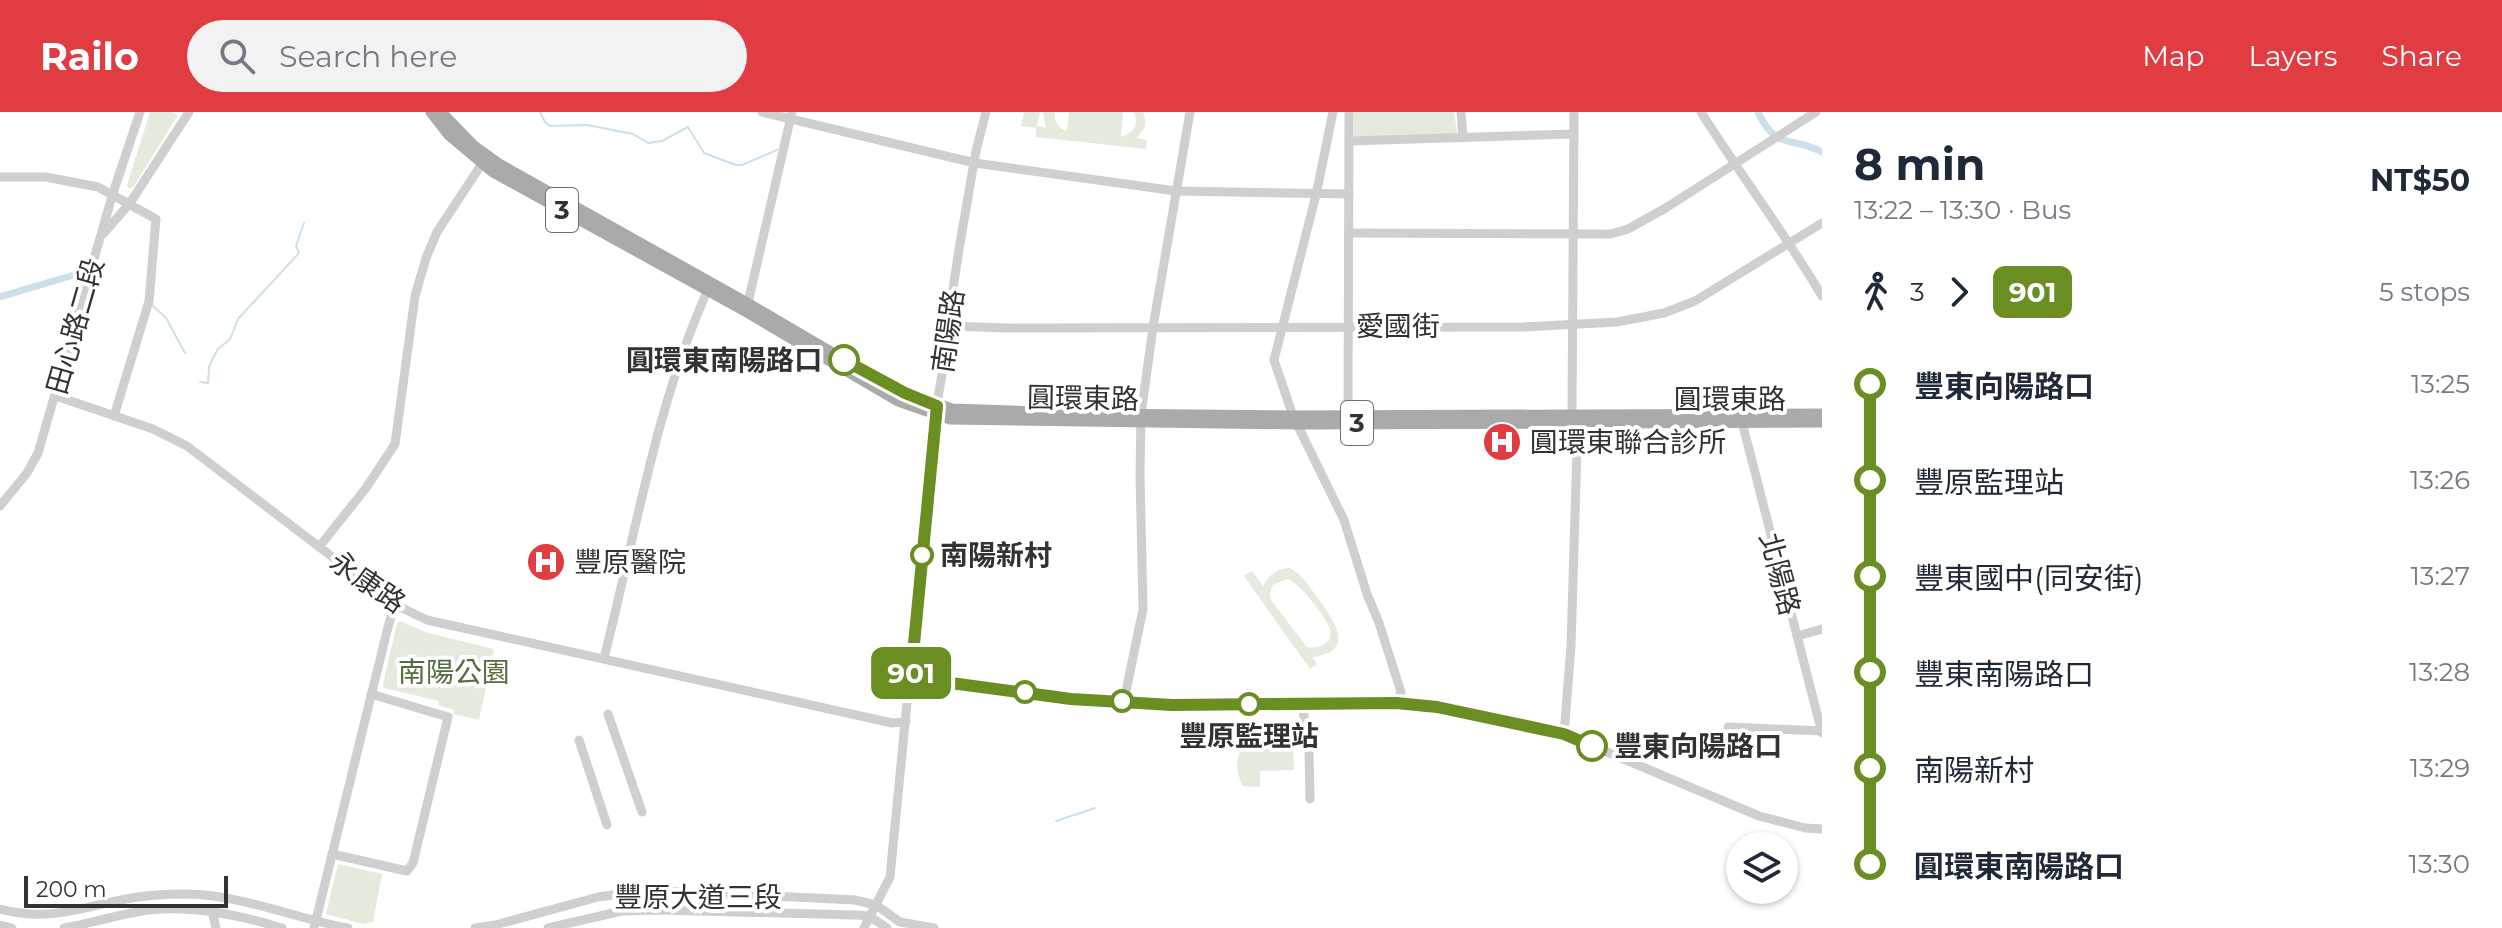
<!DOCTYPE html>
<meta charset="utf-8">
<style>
:root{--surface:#fff;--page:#f2f2f3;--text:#1f2937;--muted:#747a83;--accent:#e13c41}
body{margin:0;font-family:Montserrat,"Noto Sans TC",sans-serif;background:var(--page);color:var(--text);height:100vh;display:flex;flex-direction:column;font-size:30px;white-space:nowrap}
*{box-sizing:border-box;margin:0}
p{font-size:26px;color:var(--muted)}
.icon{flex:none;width:44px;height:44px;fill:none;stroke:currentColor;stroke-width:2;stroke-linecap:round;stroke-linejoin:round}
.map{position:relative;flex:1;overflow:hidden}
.details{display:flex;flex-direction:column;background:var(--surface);width:680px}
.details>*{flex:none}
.badge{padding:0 16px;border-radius:12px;font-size:28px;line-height:52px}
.fabs{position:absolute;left:1726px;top:720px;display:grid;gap:16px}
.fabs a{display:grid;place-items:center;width:72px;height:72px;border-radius:50%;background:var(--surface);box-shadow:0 2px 6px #0004;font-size:40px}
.scale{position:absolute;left:24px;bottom:20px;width:204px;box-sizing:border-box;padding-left:8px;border:4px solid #323232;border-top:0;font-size:22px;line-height:28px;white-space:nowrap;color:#323232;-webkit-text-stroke:6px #fff;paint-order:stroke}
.map>.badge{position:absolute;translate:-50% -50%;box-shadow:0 0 0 4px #fff}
.legs{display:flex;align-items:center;gap:12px;height:88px;padding:0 32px;font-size:26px}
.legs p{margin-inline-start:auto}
.head{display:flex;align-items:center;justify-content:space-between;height:136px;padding:0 32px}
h1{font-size:44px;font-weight:700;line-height:60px}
ul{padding:0 32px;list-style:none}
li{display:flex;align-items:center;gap:28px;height:96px;font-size:30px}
li i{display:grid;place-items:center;width:12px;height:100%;margin:0 10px;background:currentColor}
li i::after{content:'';width:20px;height:20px;margin:-10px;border:6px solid;border-radius:50%;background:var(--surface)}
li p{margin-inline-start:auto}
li:first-child i{background:linear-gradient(#0000 50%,currentColor 0)}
li:last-child i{background:linear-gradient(currentColor 50%,#0000 0)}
header{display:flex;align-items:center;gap:48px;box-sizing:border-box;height:112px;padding:0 40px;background:var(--accent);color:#fff}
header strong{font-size:38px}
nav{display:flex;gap:44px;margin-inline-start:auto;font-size:28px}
.search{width:560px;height:72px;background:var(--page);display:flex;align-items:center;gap:20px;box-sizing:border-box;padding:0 28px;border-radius:44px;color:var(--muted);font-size:30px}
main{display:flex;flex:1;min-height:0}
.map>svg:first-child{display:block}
.green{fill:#e4ebde;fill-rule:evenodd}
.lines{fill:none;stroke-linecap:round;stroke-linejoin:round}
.stream{stroke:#cedfec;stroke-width:2}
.canal{stroke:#cedfec;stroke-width:7}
.minor{stroke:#cfcfcf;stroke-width:9}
.major{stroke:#aaa;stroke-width:11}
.line-1-casing{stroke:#fff;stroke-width:18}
.line-1{stroke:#6b8e23;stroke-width:12}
.stop-1-dot{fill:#fff;stroke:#6b8e23;stroke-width:4}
.labels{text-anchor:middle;stroke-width:8;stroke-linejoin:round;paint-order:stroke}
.shield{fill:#fff;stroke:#707070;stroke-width:2}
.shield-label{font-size:26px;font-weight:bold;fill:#323232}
.street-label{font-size:28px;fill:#323232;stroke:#fff}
.stop-label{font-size:28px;font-weight:bold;fill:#323232;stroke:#fff;text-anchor:start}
.poi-label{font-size:28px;fill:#323232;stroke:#fff;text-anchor:start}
.park-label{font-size:28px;fill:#536d3f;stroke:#fff}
</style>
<header>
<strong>Railo</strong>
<div class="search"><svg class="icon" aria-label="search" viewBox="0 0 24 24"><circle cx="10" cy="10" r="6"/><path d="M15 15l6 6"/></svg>Search here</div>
<nav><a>Map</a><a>Layers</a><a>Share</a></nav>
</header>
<main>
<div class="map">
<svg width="1822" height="816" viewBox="0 0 1822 816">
<rect width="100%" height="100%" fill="#fff"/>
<!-- green -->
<g class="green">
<path d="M150 0H171L178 3 134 74 129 77 127 73Z"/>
<path d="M1024 0H1040L1037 14 1046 16 1043 0H1055C1054 9 1058 17 1067 19L1069 0H1123L1121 25C1134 20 1139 13 1134 0H1143C1148 11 1145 19 1136 26L1147 28 1146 37 1036 25V16L1021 14Z"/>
<path d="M1354 0H1454L1458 24 1354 27Z"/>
<path d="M1290 456C1304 464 1311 477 1320 489 1336 511 1355 540 1312 545L1317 552 1310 557 1244 464 1252 459 1263 474C1270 462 1276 457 1290 456ZM1287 467C1299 470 1324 503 1329 515 1336 530 1319 538 1307 535L1271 488 1270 481 1273 473Z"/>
<path d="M400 509 428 521 494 537 479 608 453 602 454 598 438 593 439 589 384 576 383 572 397 511Z"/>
<path d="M1293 632 1294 658 1260 659V675L1243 674C1235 659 1235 649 1243 633Z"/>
<path d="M338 752 382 762 373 810 363 812 326 802Z"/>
</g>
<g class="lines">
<!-- stream -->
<g class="stream">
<path d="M540 0 545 10 550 14 587 13 633 22 648 31 662 29 688 15 704 41 736 53H742L777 38"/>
<path d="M153 194 166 206 185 241"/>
<path d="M200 270 208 271 209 255 213 246 218 237 230 227 238 207 299 141 296 134 304 111"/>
<path d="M1056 709 1095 696"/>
</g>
<!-- canal -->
<g class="canal">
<path d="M1758 0C1776 39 1792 24 1822 40"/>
<path d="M0 185 77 162"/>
</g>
<!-- minor -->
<g class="minor">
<path d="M762 0 975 51 1176 79 1349 82"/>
<path d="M1333 0 1316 83 1274 248 1293 304 1344 408 1367 482 1379 511 1401 580 1396 591"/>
<path d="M1461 0 1463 26"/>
<path d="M1701 0C1740 62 1784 120 1822 184"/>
<path d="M1350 29 1574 22"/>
<path d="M0 65H46L98 75 156 107 149 189 114 304"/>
<path d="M1349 121 1611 122 1628 117 1664 97 1816 0"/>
<path d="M103 122 130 91 189 0"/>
<path d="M747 195 792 0"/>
<path d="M949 214 1007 216 1523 215 1617 210 1664 201 1695 189 1822 111"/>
<path d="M56 284 153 317 187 334 394 492 427 508 892 611 906 610"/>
<path d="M1741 306 1822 621"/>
<path d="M1348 309 1349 0"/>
<path d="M0 394 27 361 38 341 113 81 140 0"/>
<path d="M319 435 366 376 395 332 415 184 426 146 437 120 485 47"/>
<path d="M1797 524 1822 517"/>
<path d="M604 546C636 421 656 291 710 173"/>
<path d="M911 563 951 571 1071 587 1172 593 1385 590 1437 595 1564 622 1759 704 1805 716 1822 717"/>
<path d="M1124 589 1143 497 1140 362 1141 303 1153 215 1190 0"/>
<path d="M1302 591 1309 639 1310 687"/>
<path d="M608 602 642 700"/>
<path d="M1728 615 1822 619"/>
<path d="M1564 622 1571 534 1577 337 1572 302 1574 0"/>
<path d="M579 628 607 713"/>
<path d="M332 742 407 759 413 751 448 605 371 582"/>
<path d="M0 797C51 810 78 796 126 787 146 783 167 782 187 782 242 783 294 806 348 816"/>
<path d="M212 799 216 816"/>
<path d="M0 813 12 816"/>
<path d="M64 816C92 811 120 802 148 798 193 793 239 803 282 816"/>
<path d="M314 816 387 519 392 501 400 495"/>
<path d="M475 816 495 813 598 785 628 781 664 779 855 788 876 793 900 810 934 816"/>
<path d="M548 816 622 799 660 798 855 803 869 804 887 816"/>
<path d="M864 816 890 765 935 303 949 221V204L959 137 976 39 986 0"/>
</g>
<!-- major -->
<g class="major">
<path d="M431 0 449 23 493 60 745 199 898 289 950 307 1298 312 1822 310"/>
<path d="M441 0 474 34 499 52 749 192 858 256 905 281 952 297 1091 302 1293 304 1822 302"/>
</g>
</g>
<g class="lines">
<!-- line-1 casing -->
<g class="line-1-casing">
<path id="line-1" d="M844 248 905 281 937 294 911 563 951 571 1071 587 1172 593 1396 591 1437 595 1564 622 1592 634"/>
</g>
<!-- line-1 -->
<use href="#line-1" class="line-1"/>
</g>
<!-- icons -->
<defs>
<g id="hospital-disc" transform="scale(2)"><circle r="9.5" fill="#e13c41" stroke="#fff"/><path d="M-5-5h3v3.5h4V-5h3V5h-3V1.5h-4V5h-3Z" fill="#fff"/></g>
</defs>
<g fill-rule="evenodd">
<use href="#hospital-disc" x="1502" y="330"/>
<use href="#hospital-disc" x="546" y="450"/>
</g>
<!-- markers -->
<g class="stop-1-dot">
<circle cx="844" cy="248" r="14"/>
<circle cx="922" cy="443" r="10"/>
<circle cx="1025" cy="580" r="10"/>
<circle cx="1122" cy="589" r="10"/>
<circle cx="1249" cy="592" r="10"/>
<circle cx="1592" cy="634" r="14"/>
</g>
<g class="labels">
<!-- shield labels -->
<g class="shield">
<rect x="546" y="76" width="32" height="44" rx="6"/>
<rect x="1341" y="289" width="32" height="44" rx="6"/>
</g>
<g class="shield-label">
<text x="562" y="107">3</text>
<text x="1357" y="320">3</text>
</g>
<!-- street labels -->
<g class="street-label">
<text transform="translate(75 214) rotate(-74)" y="10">田心路二段</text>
<text x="1398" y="224">愛國街</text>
<text transform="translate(948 219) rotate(-82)" y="10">南陽路</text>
<text transform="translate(1083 286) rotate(1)" y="10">圓環東路</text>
<text x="1730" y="297">圓環東路</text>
<text transform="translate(1780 462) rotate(75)" y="10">北陽路</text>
<text transform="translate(368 470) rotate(35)" y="10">永康路</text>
<text x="698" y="795">豐原大道三段</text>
</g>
<!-- stop labels -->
<g class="stop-label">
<text x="822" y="258" text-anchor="end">圓環東南陽路口</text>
<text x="940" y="453">南陽新村</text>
<text x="1249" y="634" text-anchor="middle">豐原監理站</text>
<text x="1614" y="644">豐東向陽路口</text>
</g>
<!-- poi labels -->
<g class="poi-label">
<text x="1530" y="340">圓環東聯合診所</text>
<text x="574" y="460">豐原醫院</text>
</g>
<!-- park labels -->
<g class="park-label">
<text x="454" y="570">南陽公園</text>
</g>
</g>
</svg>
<div class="fabs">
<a><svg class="icon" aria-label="layers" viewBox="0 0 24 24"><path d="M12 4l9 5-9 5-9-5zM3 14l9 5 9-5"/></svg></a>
</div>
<div class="scale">200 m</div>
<b class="badge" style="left:911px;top:561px;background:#6b8e23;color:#fff">901</b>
</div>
<section class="details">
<div class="head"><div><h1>8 min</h1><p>13:22 – 13:30 · Bus</p></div><b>NT$50</b></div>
<div class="legs"><svg class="icon" aria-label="walk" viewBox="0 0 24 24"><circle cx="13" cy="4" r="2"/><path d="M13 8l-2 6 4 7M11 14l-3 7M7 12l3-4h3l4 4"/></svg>3<svg class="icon" aria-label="forward" viewBox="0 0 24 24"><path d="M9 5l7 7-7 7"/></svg><b class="badge" style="background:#6b8e23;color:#fff">901</b><p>5 stops</p></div>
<ul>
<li><i style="color:#6b8e23"></i><b>豐東向陽路口</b><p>13:25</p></li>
<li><i style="color:#6b8e23"></i><span>豐原監理站</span><p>13:26</p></li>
<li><i style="color:#6b8e23"></i><span>豐東國中(同安街)</span><p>13:27</p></li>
<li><i style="color:#6b8e23"></i><span>豐東南陽路口</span><p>13:28</p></li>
<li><i style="color:#6b8e23"></i><span>南陽新村</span><p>13:29</p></li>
<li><i style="color:#6b8e23"></i><b>圓環東南陽路口</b><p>13:30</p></li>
</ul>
</section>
</main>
